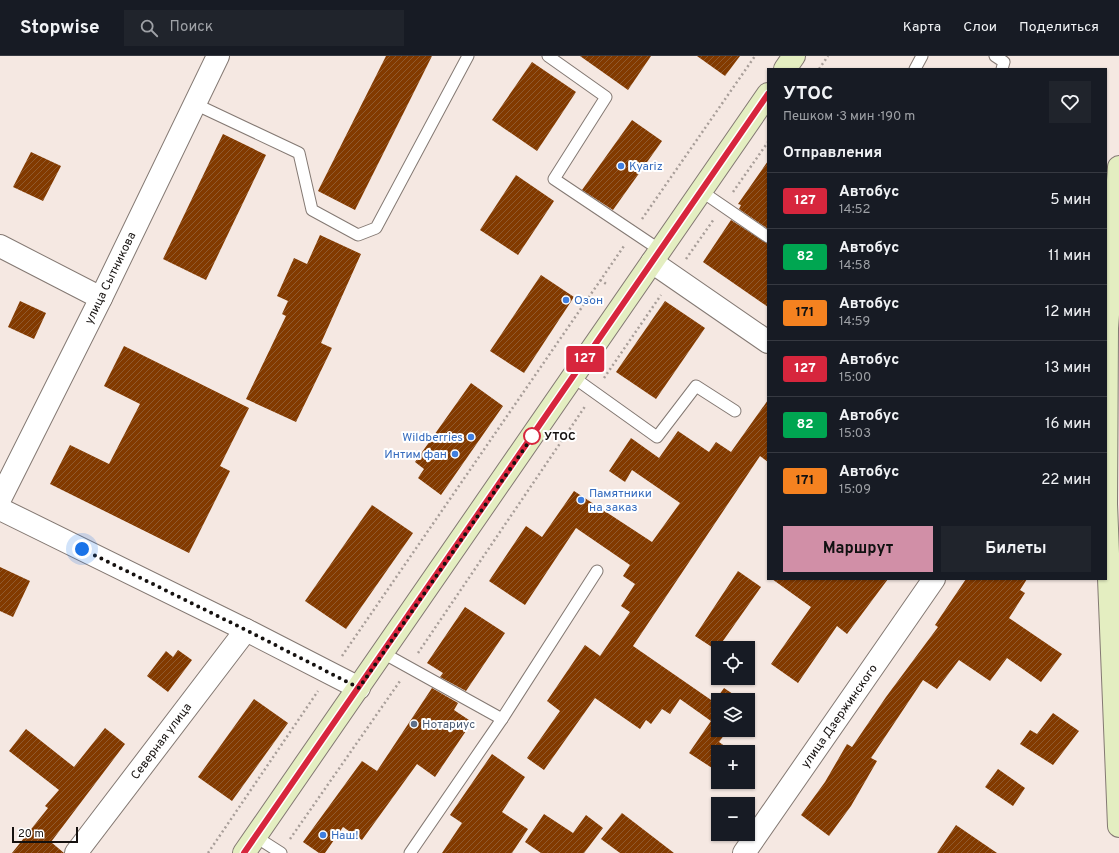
<!DOCTYPE html>
<html lang="ru">
<meta charset="utf-8">
<style>
:root{--surface:#171b24;--page:#20242c;--text:#f1f3f6;--muted:#9ea1a6;--line:#363941;--accent:#d18fa7}
body{margin:0;font-family:Overpass,sans-serif;background:var(--page);color:var(--text);height:100vh;display:flex;flex-direction:column;font-size:15px;white-space:nowrap}
*{box-sizing:border-box;margin:0}
p{font-size:13px;color:var(--muted)}
.icon{flex:none;width:22px;height:22px;fill:none;stroke:currentColor;stroke-width:2;stroke-linecap:round;stroke-linejoin:round}
.map{position:relative;flex:1;overflow:hidden}
.sheet{position:absolute;left:767px;top:12px;width:340px;height:512px;display:flex;flex-direction:column;background:var(--surface);border-radius:0px;box-shadow:0 1px 3px #0004}
.sheet>*{flex:none}
.badge{padding:0 8px;border-radius:3px;font-size:14px;line-height:26px}
.buttons{position:absolute;left:711px;top:585px;display:grid;gap:8px}
.buttons a{display:grid;place-items:center;width:44px;height:44px;border-radius:0px;background:var(--surface);box-shadow:0 1px 3px #0004;font-size:20px}
.scale{position:absolute;left:12px;bottom:10px;width:66px;box-sizing:border-box;padding-left:4px;border:2px solid #15110f;border-top:0;font-size:11px;line-height:14px;white-space:nowrap;color:#15110f;-webkit-text-stroke:3px #fff;paint-order:stroke}
.you{position:absolute;width:20px;height:20px;margin:-10px;border:3px solid #fff;border-radius:50%;background:#1a73e8;box-shadow:0 0 0 6px #1a73e833}
.map>.badge{position:absolute;translate:-50% -50%;box-shadow:0 0 0 2px #fff}
h2{padding:0 16px;font-size:15px;line-height:36px}
.round{display:grid;place-items:center;flex:none;width:42px;height:42px;border-radius:0px;background:var(--page)}
.summary{display:flex;align-items:center;justify-content:space-between;height:68px;padding:0 16px}
h1{font-size:19px;font-weight:700;line-height:30px}
.button{display:flex;gap:8px;margin-top:auto;padding:8px 16px}
.button a{flex:1;height:46px;border-radius:0px;background:var(--accent);color:#111;font-size:16px;font-weight:700;line-height:46px;text-align:center}
.button a+a{background:var(--page);color:var(--text)}
ul{padding:0;list-style:none}
li{display:flex;align-items:center;gap:12px;height:56px;padding:0 16px;border-top:1px solid var(--line)}
li div{flex:1}
li b{display:block;font-size:15px}
li em{font-style:normal}
li .badge{min-width:44px;font-weight:700;text-align:center}
header{display:flex;align-items:center;gap:24px;box-sizing:border-box;height:56px;padding:0 20px;background:var(--surface);border-bottom:1px solid var(--line)}
header strong{font-size:19px}
nav{display:flex;gap:22px;margin-inline-start:auto;font-size:14px}
.search{width:280px;height:36px;background:var(--page);display:flex;align-items:center;gap:10px;box-sizing:border-box;padding:0 14px;border-radius:0px;color:var(--muted);font-size:15px}
.map>svg:first-child{display:block}
.building{fill:url(#building-hatch)}
.lines{fill:none;stroke-linecap:round;stroke-linejoin:round}
.lane-casing{stroke:#847973;stroke-width:13}
.street-casing{stroke:#847973;stroke-width:24}
.secondary-casing{stroke:#847973;stroke-width:24}
.path{stroke:#a89e99;stroke-width:2.5;stroke-dasharray:2 3;stroke-linecap:butt}
.lane{stroke:#fff;stroke-width:11}
.street{stroke:#fff;stroke-width:22}
.secondary{stroke:#e4eec1;stroke-width:22}
.line-casing{stroke:#fff;stroke-width:9}
.line{stroke:#d7263d;stroke-width:6}
.walk{stroke:#15110f;stroke-width:4;stroke-dasharray:0 7.2}
.shop-dot{fill:#3f7fe0;stroke:#fff;stroke-width:1.5}
.stop-dot{fill:#fff;stroke:#d7263d;stroke-width:2}
.service-dot{fill:#5c6f8a;stroke:#fff;stroke-width:1.5}
.labels{text-anchor:middle;stroke-width:4;stroke-linejoin:round;paint-order:stroke}
.shop-label{font-size:12px;fill:#366cbe;stroke:#fff;text-anchor:start}
.street-label{font-size:12px;fill:#15110f;stroke:#fff}
.stop-label{font-size:12px;font-weight:bold;fill:#15110f;stroke:#fff;text-anchor:start}
.service-label{font-size:12px;fill:#4e5e75;stroke:#fff;text-anchor:start}
</style>
<header>
<strong>Stopwise</strong>
<div class="search"><svg class="icon" aria-label="search" viewBox="0 0 24 24"><circle cx="10" cy="10" r="6"/><path d="M15 15l6 6"/></svg>Поиск</div>
<nav><a>Карта</a><a>Слои</a><a>Поделиться</a></nav>
</header>
<div class="map">
<svg width="1119" height="797" viewBox="0 0 1119 797">
<defs>
<pattern id="building-hatch" width="6" height="6" patternUnits="userSpaceOnUse"><rect width="6" height="6" fill="#823a00"/><path d="M-1 1l2-2M0 6l6-6M5 7l2-2" fill="none" stroke="#905a2e"/></pattern>
</defs>
<rect width="100%" height="100%" fill="#f5e8e2"/>
<!-- building -->
<g class="building">
<path d="M386 0H432L355 154 318 135Z"/>
<path d="M580 0H651L628 34Z"/>
<path d="M697 0H740L725 20Z"/>
<path d="M532 6 576 36 537 95 492 64Z"/>
<path d="M632 64 662 85 613 154 582 134Z"/>
<path d="M223 78 266 99 206 224 163 203Z"/>
<path d="M31 96 61 110 43 145 13 131Z"/>
<path d="M768 105V173L739 153 741 149 738 148Z"/>
<path d="M516 119 554 145 518 199 480 174Z"/>
<path d="M731 164 768 188V251L703 206Z"/>
<path d="M320 179 361 198 321 287 332 292 296 366 246 343 286 260 282 258 288 245 277 240 294 202 307 208Z"/>
<path d="M541 219 574 241 524 317 490 295Z"/>
<path d="M20 245 46 257 34 283 8 271Z"/>
<path d="M665 245 705 272 656 343 616 316Z"/>
<path d="M124 290 249 352 220 410 230 415 189 497 50 428 70 389 109 408 140 348 104 330Z"/>
<path d="M471 327 503 350 441 439 418 422 424 413 415 406Z"/>
<path d="M768 344V406L760 400 633 590 714 646 724 632 742 644H718V674H728L719 686 726 691 723 696H718V703L712 712 689 697 711 665 680 643 670 658 662 653 651 668 646 664 640 673 595 642 544 714 527 702 560 655 547 645 585 589 600 600 630 556 621 550 635 528 623 520 630 509 576 472 525 549 489 525 526 470 542 481 574 435 652 486 680 447 632 414 625 426 609 415 631 382 659 402 678 375 709 396 716 386 731 396Z"/>
<path d="M372 449 413 477 346 573 305 545Z"/>
<path d="M0 511 30 525 13 561 0 555Z"/>
<path d="M738 515 761 531 718 592V595L695 580Z"/>
<path d="M772 523H888L847 578 837 570 798 627 771 608 811 551Z"/>
<path d="M966 523H1027L1020 534 1025 537 1009 562 1062 598 1041 626 1007 602 990 625 959 604 937 633 923 624 871 702 877 705 851 750 829 780 801 759 825 726 847 688 852 691 886 641 938 571 935 569Z"/>
<path d="M465 551 505 577 466 635 440 621 443 617 427 607Z"/>
<path d="M178 594 192 604 168 636 147 620 166 595 173 601Z"/>
<path d="M432 632 458 647 454 654 472 666 435 721 417 708 362 784 343 771 325 797H319L303 786 362 705 377 715Z"/>
<path d="M254 643 288 667 232 745 198 721Z"/>
<path d="M1053 657 1079 675 1053 709 1020 688 1030 674 1037 678Z"/>
<path d="M105 672 125 688 51 786 64 797H12L48 752 45 750 59 734 9 695 26 673 74 711Z"/>
<path d="M492 698 525 721 502 756 528 773 512 797H442L462 767 450 759Z"/>
<path d="M998 713 1025 732 1013 750 985 731Z"/>
<path d="M622 757 674 797H620L601 783Z"/>
<path d="M544 758 573 777 586 759 603 772 584 797H541L525 786Z"/>
<path d="M956 769 997 797H937Z"/>
</g>
<g class="lines">
<!-- lane casing -->
<g class="lane-casing">
<g id="lane">
<path d="M548 0 606 41 554 123 660 194"/>
<path d="M995 0 1004 6 1002 13"/>
<path d="M915 13 922 0"/>
<path d="M195 48 299 97 312 154 358 179 376 172 468 0"/>
<path d="M701 135 768 181"/>
<path d="M573 321 657 381 696 330 735 355"/>
<path d="M383 597 502 663 410 797"/>
<path d="M502 663 597 515"/>
<path d="M256 781 281 797"/>
</g>
</g>
<!-- street casing -->
<g class="street-casing">
<g id="street">
<path d="M0 190 101 242"/>
<path d="M652 206 768 286"/>
<path d="M0 443 101 242 218 0"/>
<path d="M0 453 246 574 359 632"/>
<path d="M76 797 246 574"/>
<path d="M744 797 934 523"/>
</g>
</g>
<!-- secondary casing -->
<g class="secondary-casing">
<g id="secondary">
<path d="M785 13 794 0"/>
<path d="M1119 111 1107 272 1106 448 1119 770"/>
<path d="M244 797 768 38"/>
</g>
</g>
<!-- path -->
<g class="path">
<path d="M819 13 828 0"/>
<path d="M733 136 768 86"/>
<path d="M642 163 755 0"/>
<path d="M686 203 714 163"/>
<path d="M600 224 608 229"/>
<path d="M604 322 661 239"/>
<path d="M418 597 586 349"/>
<path d="M342 600 624 190"/>
<path d="M290 783 400 625"/>
<path d="M208 797 318 635"/>
</g>
<!-- lane -->
<use href="#lane" class="lane"/>
<!-- street -->
<use href="#street" class="street"/>
<!-- secondary -->
<use href="#secondary" class="secondary"/>
</g>
<g class="lines">
<!-- line casing -->
<g class="line-casing">
<path id="line" d="M244 797 768 38"/>
</g>
<!-- line -->
<use href="#line" class="line"/>
<!-- walk -->
<path class="walk" d="M82 493 246 574 359 632 537 374 532 380"/>
</g>
<!-- markers -->
<g class="shop-dot">
<circle cx="621" cy="110" r="4"/>
<circle cx="566" cy="244" r="4"/>
<circle cx="471" cy="381" r="4"/>
<circle cx="455" cy="398" r="4"/>
<circle cx="581" cy="444" r="4"/>
<circle cx="323" cy="779" r="4"/>
</g>
<circle class="stop-dot" cx="532" cy="380" r="8"/>
<circle class="service-dot" cx="414" cy="668" r="4"/>
<g class="labels">
<!-- shop labels -->
<g class="shop-label">
<text x="629" y="114">Kyariz</text>
<text x="574" y="248">Озон</text>
<text x="463" y="385" text-anchor="end">Wildberries</text>
<text x="447" y="402" text-anchor="end">Интим фан</text>
<text x="589" y="441">Памятники<tspan x="589" dy="14">на заказ</tspan></text>
<text x="331" y="783">Наш!</text>
</g>
<!-- street labels -->
<g class="street-label">
<text transform="translate(110 222) rotate(-64)" y="4">улица Сытникова</text>
<text transform="translate(839 660) rotate(-55)" y="4">улица Дзержинского</text>
<text transform="translate(161 685) rotate(-53)" y="4">Северная улица</text>
</g>
<!-- stop labels -->
<g class="stop-label">
<text x="544" y="384">УТОС</text>
</g>
<!-- service labels -->
<g class="service-label">
<text x="422" y="672">Нотариус</text>
</g>
</g>
</svg>
<div class="buttons">
<a><svg class="icon" aria-label="locate" viewBox="0 0 24 24"><circle cx="12" cy="12" r="6"/><path d="M12 2v4M12 18v4M2 12h4M18 12h4"/></svg></a>
<a><svg class="icon" aria-label="layers" viewBox="0 0 24 24"><path d="M12 4l9 5-9 5-9-5zM3 14l9 5 9-5"/></svg></a>
<a>+</a>
<a>−</a>
</div>
<div class="scale">20 m</div>
<div class="you" style="left:82px;top:493px"></div>
<b class="badge" style="left:585px;top:303px;background:#d7263d;color:#fff">127</b>
<section class="sheet">
<div class="summary"><div><h1>УТОС</h1><p>Пешком · 3 мин · 190 m</p></div><a class="round"><svg class="icon" aria-label="heart" viewBox="0 0 24 24"><path d="M12 20l-8-8c-3-5 5-10 8-4 3-6 11-1 8 4z"/></svg></a></div>
<h2>Отправления</h2>
<ul>
<li><span class="badge" style="background:#d7263d;color:#fff">127</span><div><b>Автобус</b><p>14:52</p></div><em>5 мин</em></li>
<li><span class="badge" style="background:#00a651;color:#fff">82</span><div><b>Автобус</b><p>14:58</p></div><em>11 мин</em></li>
<li><span class="badge" style="background:#f58220;color:#111">171</span><div><b>Автобус</b><p>14:59</p></div><em>12 мин</em></li>
<li><span class="badge" style="background:#d7263d;color:#fff">127</span><div><b>Автобус</b><p>15:00</p></div><em>13 мин</em></li>
<li><span class="badge" style="background:#00a651;color:#fff">82</span><div><b>Автобус</b><p>15:03</p></div><em>16 мин</em></li>
<li><span class="badge" style="background:#f58220;color:#111">171</span><div><b>Автобус</b><p>15:09</p></div><em>22 мин</em></li>
</ul>
<div class="button"><a>Маршрут</a><a>Билеты</a></div>
</section>
</div>
